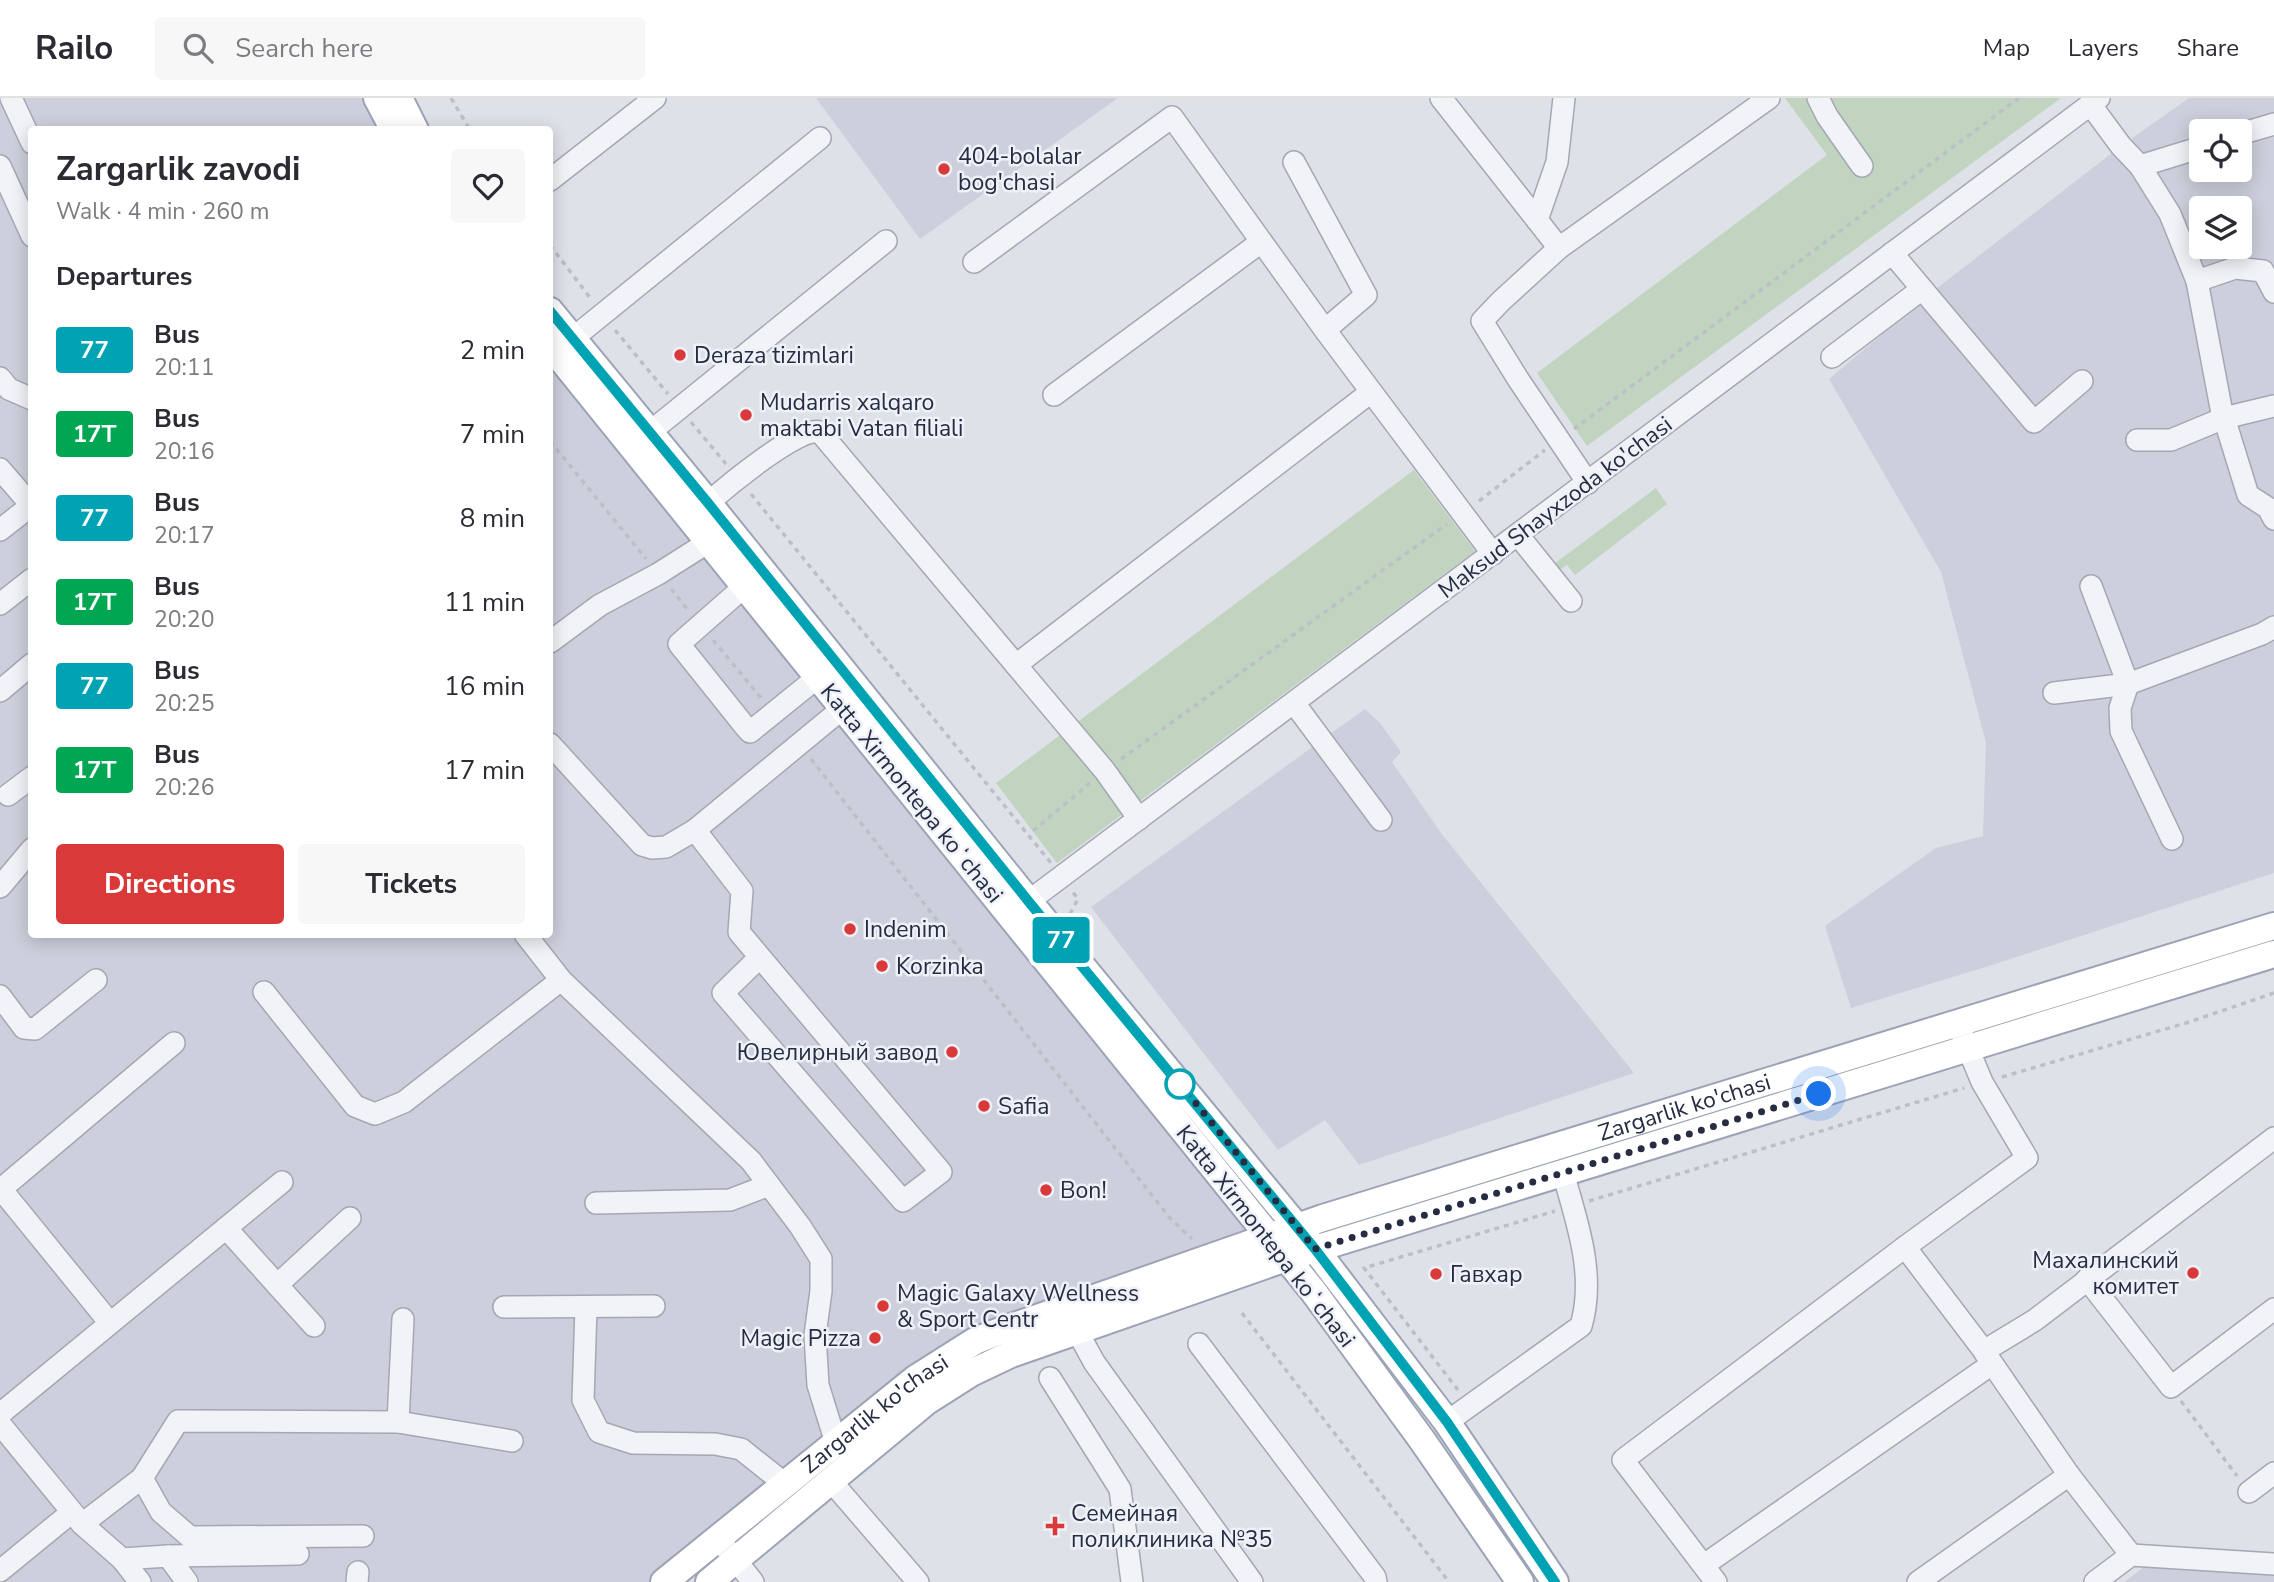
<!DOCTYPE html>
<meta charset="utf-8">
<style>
:root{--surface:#fff;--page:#f7f7f7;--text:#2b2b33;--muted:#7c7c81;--line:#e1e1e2;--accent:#d93a39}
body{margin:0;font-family:"Nunito Sans",sans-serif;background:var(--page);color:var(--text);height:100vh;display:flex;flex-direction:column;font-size:26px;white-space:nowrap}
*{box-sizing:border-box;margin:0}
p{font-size:23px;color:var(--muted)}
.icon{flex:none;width:38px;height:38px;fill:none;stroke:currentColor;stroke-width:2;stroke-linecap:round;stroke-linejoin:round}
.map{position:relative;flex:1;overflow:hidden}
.sheet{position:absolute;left:28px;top:28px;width:525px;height:812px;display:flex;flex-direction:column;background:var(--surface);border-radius:7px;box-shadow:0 4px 18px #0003}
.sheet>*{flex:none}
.badge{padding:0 14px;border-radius:5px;font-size:24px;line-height:46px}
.tools{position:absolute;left:2189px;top:21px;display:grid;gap:14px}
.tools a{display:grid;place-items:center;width:63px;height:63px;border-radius:7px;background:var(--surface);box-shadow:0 4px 18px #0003;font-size:35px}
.you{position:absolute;width:35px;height:35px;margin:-18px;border:5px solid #fff;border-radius:50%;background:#1a73e8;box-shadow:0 0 0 10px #1a73e833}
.map>.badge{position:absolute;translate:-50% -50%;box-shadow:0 0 0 4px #fff}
h2{padding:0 28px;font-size:26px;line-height:63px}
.round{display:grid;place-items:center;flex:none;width:74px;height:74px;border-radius:7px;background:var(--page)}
.headline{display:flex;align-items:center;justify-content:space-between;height:119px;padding:0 28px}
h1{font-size:33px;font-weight:700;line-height:52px}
.button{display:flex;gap:14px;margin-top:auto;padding:14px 28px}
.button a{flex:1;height:80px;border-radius:7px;background:var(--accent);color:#fff;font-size:28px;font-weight:700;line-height:80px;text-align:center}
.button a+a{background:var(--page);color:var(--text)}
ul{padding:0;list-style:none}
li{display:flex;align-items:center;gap:21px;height:84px;padding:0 28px}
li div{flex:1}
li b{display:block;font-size:26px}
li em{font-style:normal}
li .badge{min-width:77px;font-weight:700;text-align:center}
header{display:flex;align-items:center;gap:42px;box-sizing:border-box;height:98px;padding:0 35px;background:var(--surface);border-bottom:2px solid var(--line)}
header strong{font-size:33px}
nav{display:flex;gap:38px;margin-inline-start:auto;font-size:24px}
.search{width:490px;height:63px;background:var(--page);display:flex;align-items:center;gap:18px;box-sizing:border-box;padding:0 24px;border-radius:7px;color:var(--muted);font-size:26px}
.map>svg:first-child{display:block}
.built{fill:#cdd0dc;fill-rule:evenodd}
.green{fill:#c1d4bf}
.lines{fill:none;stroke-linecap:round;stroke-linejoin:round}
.minor-casing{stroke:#a4a7b4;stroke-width:24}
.major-casing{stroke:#9da3b6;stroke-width:30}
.path{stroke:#bdbfc8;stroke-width:3.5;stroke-dasharray:5 5;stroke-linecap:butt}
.minor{stroke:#f2f3f7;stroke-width:21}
.major{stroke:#fff;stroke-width:26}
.line-casing{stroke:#fff;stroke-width:16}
.line{stroke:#00a3b4;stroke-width:10}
.walk{stroke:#262c42;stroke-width:7;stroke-dasharray:0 12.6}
.poi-dot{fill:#d93a39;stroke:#eef1f7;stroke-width:2.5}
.stop-dot{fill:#fff;stroke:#00a3b4;stroke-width:3.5}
.labels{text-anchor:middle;stroke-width:5;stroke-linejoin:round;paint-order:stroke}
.poi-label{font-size:23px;fill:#262c42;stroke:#eef1f7;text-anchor:start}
.street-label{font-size:23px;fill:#262c42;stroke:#eef1f7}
</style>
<header>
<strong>Railo</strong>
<div class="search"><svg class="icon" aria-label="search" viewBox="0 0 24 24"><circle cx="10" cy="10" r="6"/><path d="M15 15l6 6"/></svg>Search here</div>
<nav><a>Map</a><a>Layers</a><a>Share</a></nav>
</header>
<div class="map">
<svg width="2274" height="1484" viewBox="0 0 2274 1484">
<rect width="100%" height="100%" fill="#dfe1e9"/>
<!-- built -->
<g class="built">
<path d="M0 0H377L394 31 32 32V836H550V247L1268 1138 1000 1233 664 1484H0Z"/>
<path d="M816 0H1118L920 141Z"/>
<path d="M2189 0H2274V775L1989 868 1851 910 1825 828 1936 750 1983 738 1986 645 1941 474 1829 281 1928 197 2121 48ZM2202 33H2240V72H2202ZM2202 110H2240V149H2202Z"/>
<path d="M1365 611 1380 625 1401 654 1392 664 1441 735 1634 975 1359 1067 1325 1022 1278 1052 1091 809Z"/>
<path d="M2148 1466 2274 1475V1484H2124Z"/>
</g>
<!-- green -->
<g class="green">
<path d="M1785 0H2061L1587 348 1537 275 1827 57Z"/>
<path d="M1414 372 1475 453 1057 765 996 685Z"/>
<path d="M1656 390 1667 406 1575 477 1567 467 1555 475 1550 469Z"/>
</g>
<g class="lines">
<!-- minor casing -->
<g class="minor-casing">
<g id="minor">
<path d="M11 0 32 45"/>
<path d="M1441 0 1537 122"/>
<path d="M1818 0 1827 18 1862 68"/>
<path d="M2090 6 2121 48 2140 68 2170 116 2197 183 2221 310 2248 397 2268 410 2274 421"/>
<path d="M2240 36 2274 26"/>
<path d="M1294 64 1366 197 1325 232"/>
<path d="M0 68 32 138"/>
<path d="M2140 68 2202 49"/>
<path d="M550 82 655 0"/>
<path d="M1559 150 1537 122 1557 64 1564 0"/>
<path d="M1892 155 2034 324 2082 283"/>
<path d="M974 164 1172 19 1325 232 1493 456"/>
<path d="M2197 183 2235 170 2263 173 2274 194"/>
<path d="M572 241 820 40"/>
<path d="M1832 259 1922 191"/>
<path d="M0 280 9 291 32 301"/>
<path d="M1054 297 1261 144"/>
<path d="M650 334 886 143"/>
<path d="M2137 342H2171L2224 320 2274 308"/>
<path d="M0 371 25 400 32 403"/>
<path d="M1588 385 1518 281 1482 223 1501 203 1559 150 1769 0"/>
<path d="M708 405C725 390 800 327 820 334L1105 673 1139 721"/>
<path d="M0 432 32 407"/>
<path d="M1518 437 1571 503"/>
<path d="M745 488 679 546 743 626 750 634 818 579"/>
<path d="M0 506 32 481"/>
<path d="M550 544 600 507 658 476 721 436"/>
<path d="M1016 567 1371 294"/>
<path d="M0 593 32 566"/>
<path d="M2054 595 2128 586 2091 488"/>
<path d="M1294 605 1381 722"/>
<path d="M550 646 642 747 652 750 666 749 695 732 843 610"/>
<path d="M8 697 32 679"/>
<path d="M695 732 742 793 739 834 760 859 941 1074 903 1103 723 895 760 859"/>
<path d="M2172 741 2121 633 2120 610 2128 586 2262 536 2274 529"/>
<path d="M0 789 32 751"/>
<path d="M1017 812 2099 0"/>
<path d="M525 836 561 882 751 1063 800 1128 821 1161V1193L815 1237 818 1287 836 1345"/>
<path d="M264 894 355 1008 375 1016 404 1004 561 882"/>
<path d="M0 898 24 930 35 931 96 882"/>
<path d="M1 1091 110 1225"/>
<path d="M0 1092 174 945"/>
<path d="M596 1105 730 1102 769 1087"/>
<path d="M226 1130 314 1228"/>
<path d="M1905 1149 1984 1253 2035 1222 2274 1040"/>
<path d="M2087 1181 2171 1289 2274 1211"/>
<path d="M277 1187 350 1120"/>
<path d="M504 1209 654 1208"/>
<path d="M586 1210 583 1302 599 1334 633 1345 715 1346 741 1351 785 1386"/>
<path d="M1077 1233 1094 1264 1252 1484"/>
<path d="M1199 1246 1375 1479 1376 1484"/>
<path d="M1985 1255 2069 1377 2131 1457"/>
<path d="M1050 1280 1120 1391 1132 1484"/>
<path d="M0 1316 282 1084"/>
<path d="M398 1324 403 1221"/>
<path d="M1447 1324 1581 1228C1596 1177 1577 1124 1563 1075"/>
<path d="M0 1326 82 1426 122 1461 140 1484"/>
<path d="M142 1380 161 1414 190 1439 363 1438"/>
<path d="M831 1383 918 1484"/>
<path d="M2249 1394 2274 1375"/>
<path d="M82 1426 142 1380 178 1323 398 1324 512 1343"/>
<path d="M718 1440 753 1484"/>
<path d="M168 1458 187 1484"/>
<path d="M122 1461 168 1458 298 1456"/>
<path d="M1704 1467 1992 1266"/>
<path d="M0 1473 72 1414"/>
<path d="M357 1484 358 1474"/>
<path d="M1716 1484 1623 1362 1905 1149 2027 1060 1982 984 1962 936"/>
<path d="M1918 1484 2069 1377"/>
<path d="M2095 1484 2131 1457 2274 1466"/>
</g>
</g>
<!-- major casing -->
<g class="major-casing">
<g id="major">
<path d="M377 0 394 32"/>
<path d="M399 0 415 32"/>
<path d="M550 213 708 405 1029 804 1315 1151 1447 1324 1555 1484"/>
<path d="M550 247 1313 1193 1422 1342 1520 1484"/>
<path id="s1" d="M664 1484 915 1281 975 1243 1000 1233 1323 1120 2274 828"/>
<path d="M709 1484 927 1303 971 1275 1011 1256 1286 1160 2274 856"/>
</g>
</g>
<!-- path -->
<g class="path">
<path d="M451 0 470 32"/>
<path d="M550 147 591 201"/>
<path d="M615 232 668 296"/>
<path d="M691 324 726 366"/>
<path d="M1574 331 2019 0"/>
<path d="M550 343 646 461"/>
<path d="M751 396 1051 765"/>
<path d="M1479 403 1545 352"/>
<path d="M671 491 688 512"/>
<path d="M713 542 762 601"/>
<path d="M811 661 1169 1119 1192 1141"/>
<path d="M1121 661 1447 426"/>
<path d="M1033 733 1090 685"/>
<path d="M1070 816 1078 801 1072 793"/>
<path d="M2002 979 2186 925 2274 895"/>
<path d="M1589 1103 1964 990"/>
<path d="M1242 1215 1449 1484"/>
<path d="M1458 1292 1364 1170 1555 1113"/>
<path d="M2181 1303 2237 1378"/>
</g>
<!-- minor -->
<use href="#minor" class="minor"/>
<!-- major -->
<use href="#major" class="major"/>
</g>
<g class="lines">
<!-- line casing -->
<g class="line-casing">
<path id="line" d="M550 213 708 405 1029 804 1315 1151 1447 1324 1555 1484"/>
</g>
<!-- line -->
<use href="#line" class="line"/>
<!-- walk -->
<path class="walk" d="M1180 986 1315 1151 1819 996"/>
</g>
<!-- markers -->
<g class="poi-dot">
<circle cx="944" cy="71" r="7"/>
<circle cx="680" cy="257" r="7"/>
<circle cx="746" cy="317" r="7"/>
<circle cx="850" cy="831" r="7"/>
<circle cx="882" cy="868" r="7"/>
<circle cx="952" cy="954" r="7"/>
<circle cx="984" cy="1008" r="7"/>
<circle cx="1046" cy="1092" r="7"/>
<circle cx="2193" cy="1175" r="7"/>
<circle cx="1436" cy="1176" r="7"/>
<circle cx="883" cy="1208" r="7"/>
<circle cx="875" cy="1240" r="7"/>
<path d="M1051.5 1417.5h7v7h7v7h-7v7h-7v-7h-7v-7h7z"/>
</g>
<circle class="stop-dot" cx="1180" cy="986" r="14"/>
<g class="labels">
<!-- poi labels -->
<g class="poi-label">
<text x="958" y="66">404-bolalar<tspan x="958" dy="26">bog'chasi</tspan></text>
<text x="694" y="265">Deraza tizimlari</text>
<text x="760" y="312">Mudarris xalqaro<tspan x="760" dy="26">maktabi Vatan filiali</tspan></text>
<text x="864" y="839">Indenim</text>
<text x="896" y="876">Korzinka</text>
<text x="938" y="962" text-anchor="end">Ювелирный завод</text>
<text x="998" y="1016">Safia</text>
<text x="1060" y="1100">Bon!</text>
<text x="2179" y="1170" text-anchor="end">Махалинский<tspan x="2179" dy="26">комитет</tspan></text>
<text x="1450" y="1184">Гавхар</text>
<text x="897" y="1203">Magic Galaxy Wellness<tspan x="897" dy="26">&amp; Sport Centr</tspan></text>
<text x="861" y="1248" text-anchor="end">Magic Pizza</text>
<text x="1071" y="1423">Семейная<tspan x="1071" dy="26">поликлиника №35</tspan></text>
</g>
<!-- street labels -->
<g class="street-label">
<text transform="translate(1555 409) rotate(-37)" y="8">Maksud Shayxzoda ko'chasi</text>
<text transform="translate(912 695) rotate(51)" y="8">Katta Xirmontepa koʻchasi</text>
<text dy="8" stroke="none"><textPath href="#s1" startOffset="1141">Zargarlik ko'chasi</textPath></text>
<text transform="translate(1266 1138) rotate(52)" y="8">Katta Xirmontepa koʻchasi</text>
<text dy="8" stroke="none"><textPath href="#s1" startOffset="270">Zargarlik ko'chasi</textPath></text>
</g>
</g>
</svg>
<div class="tools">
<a><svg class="icon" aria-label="locate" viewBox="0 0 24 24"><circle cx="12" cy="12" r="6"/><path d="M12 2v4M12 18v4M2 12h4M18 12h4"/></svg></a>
<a><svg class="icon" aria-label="layers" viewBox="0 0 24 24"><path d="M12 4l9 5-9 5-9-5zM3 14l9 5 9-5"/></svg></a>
</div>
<div class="you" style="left:1819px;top:996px"></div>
<b class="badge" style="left:1061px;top:842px;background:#00a3b4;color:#fff">77</b>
<section class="sheet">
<div class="headline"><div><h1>Zargarlik zavodi</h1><p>Walk · 4 min · 260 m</p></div><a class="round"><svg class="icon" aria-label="heart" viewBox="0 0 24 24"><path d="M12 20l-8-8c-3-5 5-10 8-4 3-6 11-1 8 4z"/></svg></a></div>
<h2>Departures</h2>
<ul>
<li><span class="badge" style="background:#00a3b4;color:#fff">77</span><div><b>Bus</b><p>20:11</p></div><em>2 min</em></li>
<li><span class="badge" style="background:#00a651;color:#fff">17T</span><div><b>Bus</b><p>20:16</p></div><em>7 min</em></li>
<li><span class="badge" style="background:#00a3b4;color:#fff">77</span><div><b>Bus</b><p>20:17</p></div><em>8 min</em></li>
<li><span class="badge" style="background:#00a651;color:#fff">17T</span><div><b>Bus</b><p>20:20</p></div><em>11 min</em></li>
<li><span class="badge" style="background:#00a3b4;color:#fff">77</span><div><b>Bus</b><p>20:25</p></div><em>16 min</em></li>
<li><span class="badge" style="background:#00a651;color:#fff">17T</span><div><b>Bus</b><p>20:26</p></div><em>17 min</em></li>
</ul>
<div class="button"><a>Directions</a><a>Tickets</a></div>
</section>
</div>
